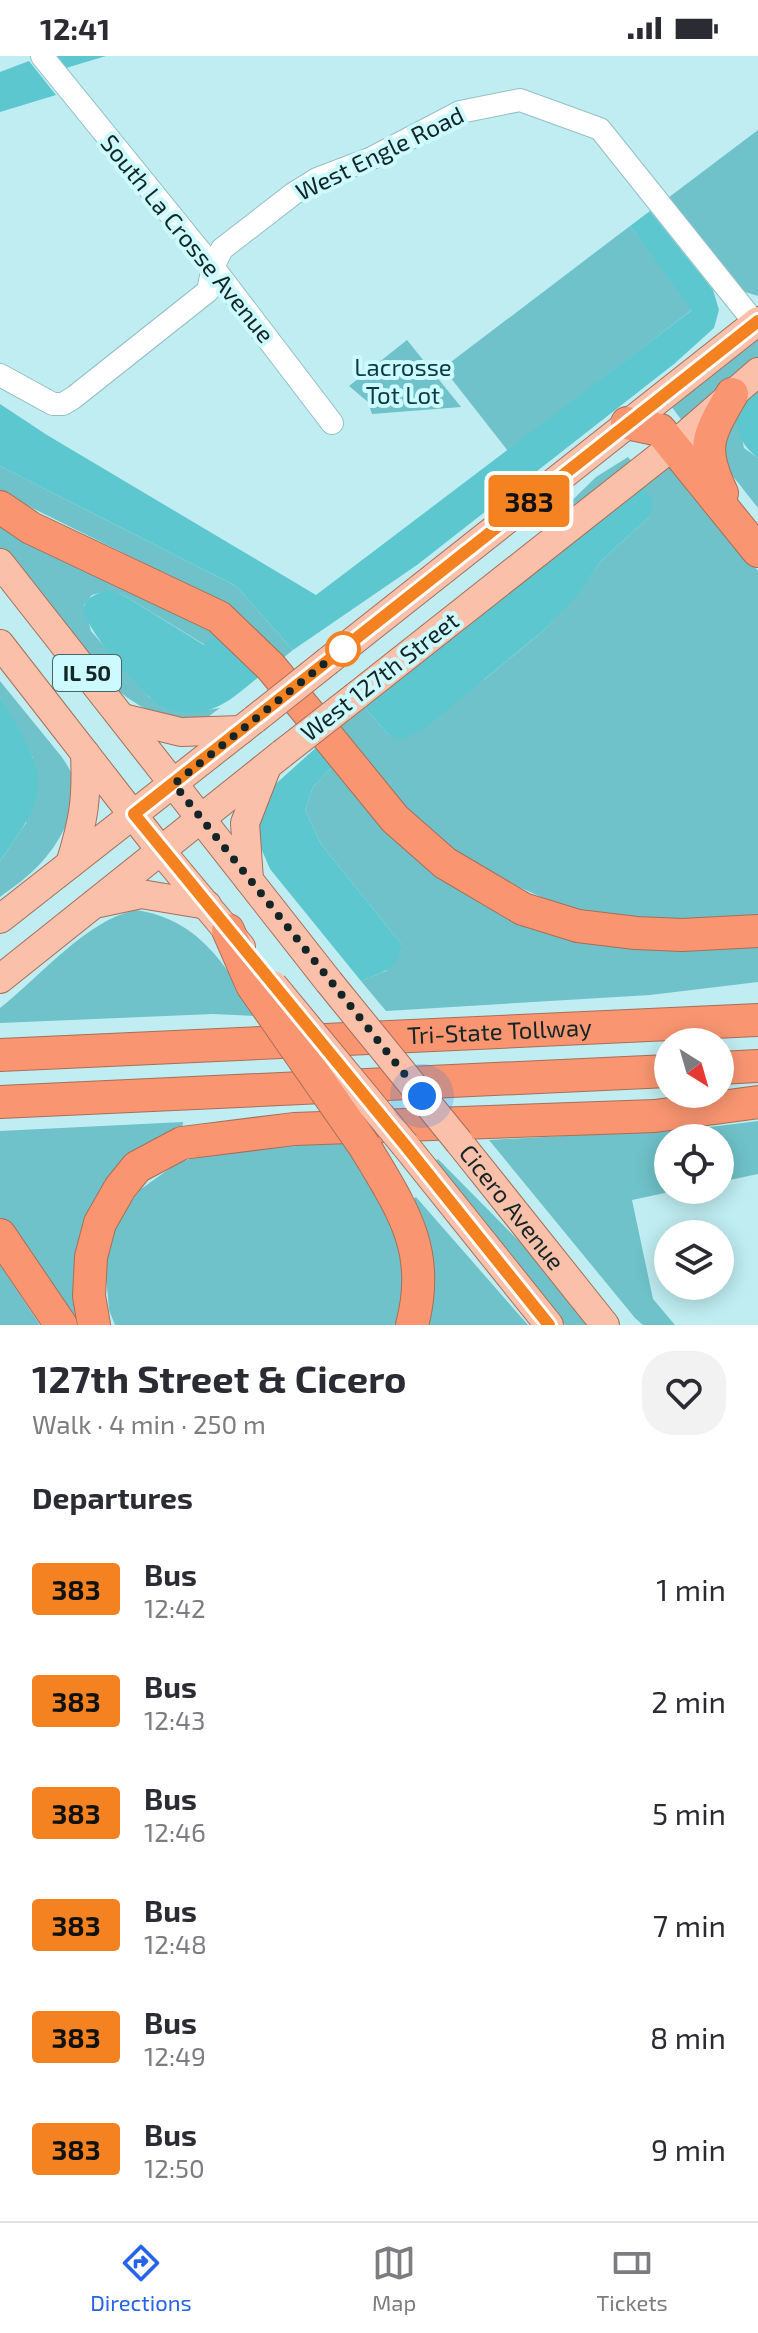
<!DOCTYPE html>
<meta charset="utf-8">
<style>
:root{--surface:#fff;--page:#f2f2f3;--text:#2b2b33;--muted:#7c7c81;--line:#e1e1e2;--accent:#2563eb}
body{margin:0;font-family:"Exo 2",sans-serif;background:var(--page);color:var(--text);height:100vh;display:flex;flex-direction:column;font-size:30px;white-space:nowrap}
*{box-sizing:border-box;margin:0}
p{font-size:26px;color:var(--muted)}
.icon{flex:none;width:44px;height:44px;fill:none;stroke:currentColor;stroke-width:2;stroke-linecap:round;stroke-linejoin:round}
.map{position:relative;height:1269px;overflow:hidden}
.side{display:flex;flex-direction:column;background:var(--surface);flex:1}
.side>*{flex:none}
.badge{padding:0 16px;border-radius:6px;font-size:28px;line-height:52px}
.needle{width:52px;rotate:143deg}
.buttons{position:absolute;left:654px;top:972px;display:grid;gap:16px}
.buttons a{display:grid;place-items:center;width:80px;height:80px;border-radius:50%;background:var(--surface);box-shadow:0 4px 20px #0003;font-size:40px}
.you{position:absolute;width:40px;height:40px;margin:-20px;border:6px solid #fff;border-radius:50%;background:#1a73e8;box-shadow:0 0 0 12px #1a73e833}
.map>.badge{position:absolute;translate:-50% -50%;box-shadow:0 0 0 4px #fff}
h2{padding:0 32px;font-size:30px;line-height:72px}
.round{display:grid;place-items:center;flex:none;width:84px;height:84px;border-radius:32px;background:var(--page)}
.overview{display:flex;align-items:center;justify-content:space-between;height:136px;padding:0 32px}
h1{font-size:38px;font-weight:700;line-height:60px}
ul{padding:0;list-style:none}
li{display:flex;align-items:center;gap:24px;height:112px;padding:0 32px}
li div{flex:1}
li b{display:block;font-size:30px}
li em{font-style:normal}
li .badge{min-width:88px;font-weight:700;text-align:center}
.status{display:flex;justify-content:space-between;align-items:center;height:56px;padding:0 40px;background:var(--surface);direction:ltr}
.status svg{height:22px;fill:currentColor}
.tab-bar{display:flex;justify-content:space-around;align-items:center;height:112px;border-top:2px solid var(--line);background:var(--surface);font-size:22px;color:var(--muted)}
.tab-bar a{display:grid;justify-items:center;gap:4px}
.tab-bar .on{color:var(--accent)}
.map>svg:first-child{display:block}
.green{fill:#6fc2c9}
.forest{fill:#5dc7d0}
.lines{fill:none;stroke-linecap:round;stroke-linejoin:round}
.minor-casing{stroke:#94c0c4;stroke-width:24}
.major-casing{stroke:#a86e57;stroke-width:30}
.highway-casing{stroke:#a86e57;stroke-width:34}
.minor{stroke:#fff;stroke-width:22}
.major{stroke:#fbc0aa;stroke-width:28}
.highway{stroke:#f99671;stroke-width:32}
.major-bridge-casing{stroke:#a86e57;stroke-width:30;stroke-linecap:butt}
.highway-bridge-casing{stroke:#a86e57;stroke-width:34;stroke-linecap:butt}
.major-bridge{stroke:#fbc0aa;stroke-width:28}
.highway-bridge{stroke:#f99671;stroke-width:32}
.line-casing{stroke:#fff;stroke-width:18}
.line{stroke:#f58220;stroke-width:12}
.walk{stroke:#132527;stroke-width:8;stroke-dasharray:0 14.4}
.stop-dot{fill:#fff;stroke:#f58220;stroke-width:4}
.labels{text-anchor:middle;stroke-width:8;stroke-linejoin:round;paint-order:stroke}
.shield{fill:#ccfafe;stroke:#4a6568;stroke-width:2}
.shield-label{font-size:22px;font-weight:bold;fill:#132527}
.street-label{font-size:24px;fill:#132527;stroke:#ccfafe}
.park-label{font-size:24px;fill:#0a3d41;stroke:#ccfafe}
</style>
<div class="status"><b>12:41</b><svg viewBox="0 0 49 12"><path d="M0 12V9h3v3zM5 12V6h3v6zM10 12V3h3v9zM15 12V0h3v12zM26 1h20v11H26zM47 4h2v5h-2z"/></svg></div>
<div class="map">
<svg width="758" height="1269" viewBox="0 0 758 1269">
<rect width="100%" height="100%" fill="#bfedf1"/>
<!-- green -->
<g class="green">
<path d="M758 74V240L742 235 668 142Z"/>
<path d="M630 170 693 253 508 395 443 312Z"/>
<path d="M758 281V306L683 366 671 350Z"/>
<path d="M407 284 461 351 372 358 368 346 349 330Z"/>
<path d="M736 352 744 392 758 402V452L717 400Z"/>
<path d="M628 401 632 406 549 472 547 469 596 421Z"/>
<path d="M665 407 684 422 758 515V862C650 869 578 869 482 811 467 802 448 794 435 783 398 751 369 709 339 672L364 651 389 679 485 623 543 575 577 539 601 505 649 461 640 429Z"/>
<path d="M0 410 236 530 293 594 283 602C261 577 238 558 210 540L0 436Z"/>
<path d="M0 464 190 557 264 616 205 589 125 540 107 535 92 539 84 549 91 575 149 641 164 652 200 655 220 652C213 657 207 663 198 665 170 670 135 649 115 632L0 494Z"/>
<path d="M0 625 61 700C67 708 73 718 75 728 78 756 55 795 35 813 25 823 12 832 0 841V805L26 767 33 702 0 641Z"/>
<path d="M334 709 489 846 758 886V926L650 939 386 955 361 925 386 915 402 889 321 788 305 754 313 731Z"/>
<path d="M136 854C201 864 224 909 258 960L213 958 0 967V952C40 921 86 864 136 854Z"/>
<path d="M758 1065V1118L720 1126V1082H668V1134H679L632 1144 653 1243 675 1269H643L635 1262 489 1084 694 1073Z"/>
<path d="M183 1066 182 1074 117 1117 85 1269H73L0 1163V1075Z"/>
<path d="M343 1084 360 1104 407 1198 406 1242 396 1269H115L109 1254 105 1207 117 1163 141 1133 176 1108 203 1098Z"/>
<path d="M438 1103 575 1242 596 1269H565L435 1105Z"/>
<path d="M416 1141 528 1269H424C439 1221 434 1188 413 1143Z"/>
<path d="M0 1209 40 1269H0Z"/>
</g>
<!-- forest -->
<g class="forest">
<path d="M56 0H106L66 12Z"/>
<path d="M29 5 56 39 0 56V16Z"/>
<path d="M650 155 713 234 719 254 714 272 674 308 417 509 293 594 236 530 0 410V348L47 379 316 539 692 254 630 170Z"/>
<path d="M758 335V402C740 388 735 375 736 352Z"/>
<path d="M640 429 653 445 649 461 601 505 577 540 543 575 425 672 401 684 389 679 364 651Z"/>
<path d="M107 534 125 540 204 589 214 580 261 619C235 640 216 661 180 656 174 655 167 654 162 651 146 642 80 569 84 551 86 541 97 538 107 534Z"/>
<path d="M0 641C14 663 42 707 38 733 35 759 14 784 0 805Z"/>
<path d="M319 689 334 709 313 731 305 754 321 788 402 889C397 914 383 916 361 925L270 813 258 785 259 758 270 733Z"/>
</g>
<g class="lines">
<!-- minor casing -->
<g class="minor-casing">
<g id="minor">
<path d="M42 0 213 211 332 367"/>
<path d="M0 319 53 348H63L73 342 208 235 213 211 222 193 293 138 317 123 372 102 460 56 520 44 600 73 755 267"/>
</g>
</g>
<!-- major casing -->
<g class="major-casing">
<g id="major">
<path d="M0 507 329 926"/>
<path d="M0 588 161 795 241 891"/>
<path d="M328 605 758 265"/>
<path d="M356 640 674 389 758 316"/>
<path d="M123 662 181 676 241 674"/>
<path d="M70 808C84 764 87 743 85 697"/>
<path d="M249 824 245 767 266 713"/>
<path d="M99 847 141 838 207 849"/>
<path d="M0 863 255 663"/>
<path d="M0 923 283 697"/>
<path id="s1" d="M459 1086 605 1269"/>
<path d="M405 1089 549 1269"/>
</g>
</g>
<!-- highway casing -->
<g class="highway-casing">
<g id="highway">
<path d="M627 367 660 374 758 495"/>
<path d="M722 437C700 391 708 380 732 338"/>
<path d="M0 451 31 472 219 561 271 611 395 763 445 807 523 853 578 870 636 877 682 879 758 875"/>
<path d="M228 874 252 929"/>
<path id="s2" d="M0 999 758 964"/>
<path d="M720 1012 758 1010"/>
<path d="M0 1046 668 1015"/>
<path d="M365 1091C402 1153 432 1194 412 1269"/>
<path d="M0 1179 61 1269"/>
<path d="M94 1269 89 1240 91 1201 100 1167 120 1132 137 1111 182 1087 294 1073 655 1060 758 1046"/>
</g>
</g>
<!-- minor -->
<use href="#minor" class="minor"/>
<!-- major -->
<use href="#major" class="major"/>
<!-- highway -->
<use href="#highway" class="highway"/>
<!-- major-bridge casing -->
<g class="major-bridge-casing">
<g id="major-bridge">
<path d="M255 663 328 605"/>
<path d="M283 697 356 640"/>
<path d="M329 926 459 1086"/>
<path d="M273 929 405 1089"/>
</g>
</g>
<!-- highway-bridge casing -->
<g class="highway-bridge-casing">
<path id="highway-bridge" d="M252 929 365 1091"/>
</g>
<!-- major-bridge -->
<use href="#major-bridge" class="major-bridge"/>
<!-- highway-bridge -->
<use href="#highway-bridge" class="highway-bridge"/>
</g>
<g class="lines">
<!-- line casing -->
<g class="line-casing">
<path id="line" d="M549 1269 405 1089 134 758 758 265"/>
</g>
<!-- line -->
<use href="#line" class="line"/>
<!-- walk -->
<path class="walk" d="M343 593 350 587 174 728 422 1040"/>
</g>
<!-- markers -->
<circle class="stop-dot" cx="343" cy="593" r="16"/>
<g class="labels">
<!-- shield labels -->
<rect class="shield" x="53" y="599" width="68" height="36" rx="6"/>
<g class="shield-label">
<text x="87" y="625">IL 50</text>
</g>
<!-- street labels -->
<g class="street-label">
<text transform="translate(380 98) rotate(-26)" y="8">West Engle Road</text>
<text transform="translate(187 183) rotate(51)" y="8">South La Crosse Avenue</text>
<text transform="translate(380 621) rotate(-38)" y="8">West 127th Street</text>
<text dy="8" stroke="none"><textPath href="#s2" startOffset="500">Tri-State Tollway</textPath></text>
<text dy="8" stroke="none"><textPath href="#s1" startOffset="84">Cicero Avenue</textPath></text>
</g>
<!-- park labels -->
<g class="park-label">
<text x="403" y="320">Lacrosse<tspan x="403" dy="28">Tot Lot</tspan></text>
</g>
</g>
</svg>
<div class="buttons">
<a><svg class="needle" viewBox="-14 -14 28 28"><path d="M0-13l5 13h-10z" fill="#e53935"/><path d="M0 13l5-13h-10z" fill="#7c7c81"/></svg></a>
<a><svg class="icon" aria-label="locate" viewBox="0 0 24 24"><circle cx="12" cy="12" r="6"/><path d="M12 2v4M12 18v4M2 12h4M18 12h4"/></svg></a>
<a><svg class="icon" aria-label="layers" viewBox="0 0 24 24"><path d="M12 4l9 5-9 5-9-5zM3 14l9 5 9-5"/></svg></a>
</div>
<div class="you" style="left:422px;top:1040px"></div>
<b class="badge" style="left:529px;top:445px;background:#f58220;color:#111">383</b>
</div>
<section class="side">
<div class="overview"><div><h1>127th Street &amp; Cicero</h1><p>Walk · 4 min · 250 m</p></div><a class="round"><svg class="icon" aria-label="heart" viewBox="0 0 24 24"><path d="M12 20l-8-8c-3-5 5-10 8-4 3-6 11-1 8 4z"/></svg></a></div>
<h2>Departures</h2>
<ul>
<li><span class="badge" style="background:#f58220;color:#111">383</span><div><b>Bus</b><p>12:42</p></div><em>1 min</em></li>
<li><span class="badge" style="background:#f58220;color:#111">383</span><div><b>Bus</b><p>12:43</p></div><em>2 min</em></li>
<li><span class="badge" style="background:#f58220;color:#111">383</span><div><b>Bus</b><p>12:46</p></div><em>5 min</em></li>
<li><span class="badge" style="background:#f58220;color:#111">383</span><div><b>Bus</b><p>12:48</p></div><em>7 min</em></li>
<li><span class="badge" style="background:#f58220;color:#111">383</span><div><b>Bus</b><p>12:49</p></div><em>8 min</em></li>
<li><span class="badge" style="background:#f58220;color:#111">383</span><div><b>Bus</b><p>12:50</p></div><em>9 min</em></li>
</ul>
</section>
<nav class="tab-bar">
<a class="on"><svg class="icon" aria-label="directions" viewBox="0 0 24 24"><path d="M12 3l9 9-9 9-9-9zM9 14v-3h6M13 9l2 2-2 2"/></svg>Directions</a>
<a><svg class="icon" aria-label="map" viewBox="0 0 24 24"><path d="M3 6l6-2 6 2 6-2v14l-6 2-6-2-6 2zM9 4v14M15 6v14"/></svg>Map</a>
<a><svg class="icon" aria-label="tickets" viewBox="0 0 24 24"><path d="M3 7h18v10H3zM15 7v10"/></svg>Tickets</a>
</nav>
